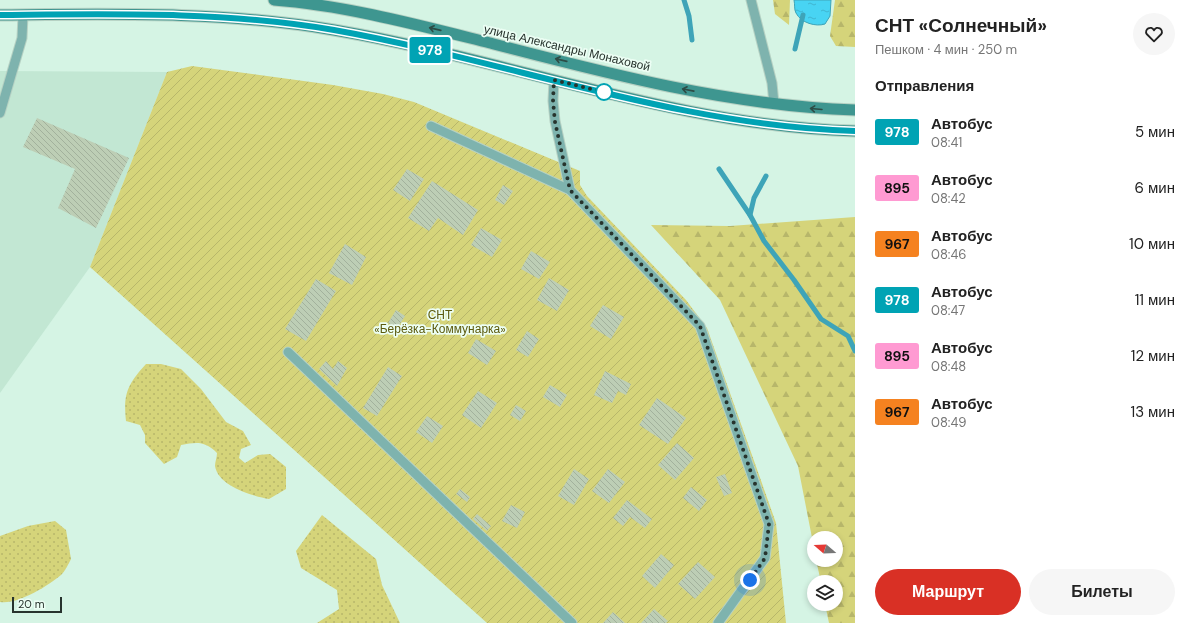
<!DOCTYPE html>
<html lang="ru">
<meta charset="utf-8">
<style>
:root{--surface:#fff;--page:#f6f6f6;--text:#222;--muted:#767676;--accent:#d93025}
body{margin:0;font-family:"DM Sans",sans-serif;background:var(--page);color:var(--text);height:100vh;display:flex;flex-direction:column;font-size:15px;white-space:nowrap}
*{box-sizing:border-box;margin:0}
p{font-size:13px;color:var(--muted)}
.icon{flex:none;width:22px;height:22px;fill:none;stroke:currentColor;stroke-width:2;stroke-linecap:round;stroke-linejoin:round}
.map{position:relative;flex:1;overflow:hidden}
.drawer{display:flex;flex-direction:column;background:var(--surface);width:340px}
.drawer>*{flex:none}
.badge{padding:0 8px;border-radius:3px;font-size:14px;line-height:26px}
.needle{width:26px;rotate:289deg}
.fabs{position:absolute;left:807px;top:531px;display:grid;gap:8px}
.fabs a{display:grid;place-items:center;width:36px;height:36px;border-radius:50%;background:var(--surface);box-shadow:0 2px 6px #0003;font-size:20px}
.scale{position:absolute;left:12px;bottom:10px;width:50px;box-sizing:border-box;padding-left:4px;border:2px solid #27332d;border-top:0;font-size:11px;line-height:14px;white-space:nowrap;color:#27332d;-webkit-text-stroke:3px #ecfef4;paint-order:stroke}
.you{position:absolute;width:20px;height:20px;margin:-10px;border:3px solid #fff;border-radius:50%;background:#1a73e8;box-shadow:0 0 0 6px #1a73e833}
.map>.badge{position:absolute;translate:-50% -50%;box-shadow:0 0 0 2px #fff}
h2{padding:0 20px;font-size:15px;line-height:36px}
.round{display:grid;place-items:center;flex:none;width:42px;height:42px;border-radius:21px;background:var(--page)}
.summary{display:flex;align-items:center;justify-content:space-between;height:68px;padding:0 20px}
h1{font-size:19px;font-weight:700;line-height:30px}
.cta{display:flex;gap:8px;margin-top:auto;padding:8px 20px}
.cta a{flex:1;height:46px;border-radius:24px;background:var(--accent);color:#fff;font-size:16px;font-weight:700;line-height:46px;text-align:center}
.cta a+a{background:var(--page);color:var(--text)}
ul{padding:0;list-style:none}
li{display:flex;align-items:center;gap:12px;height:56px;padding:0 20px}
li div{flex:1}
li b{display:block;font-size:15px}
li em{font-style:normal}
li .badge{min-width:44px;font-weight:700;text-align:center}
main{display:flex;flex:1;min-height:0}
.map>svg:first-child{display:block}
.built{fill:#c2e7d3}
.grass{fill:url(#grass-dots)}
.forest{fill:url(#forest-firs)}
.garden{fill:url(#garden-furrows)}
.water{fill:url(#water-ripples);stroke:#3ea4b8}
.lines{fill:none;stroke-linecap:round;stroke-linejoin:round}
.stream{stroke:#3ea4b8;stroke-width:5}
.building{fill:url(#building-back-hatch)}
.service-casing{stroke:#b6d1c3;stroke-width:11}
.secondary-casing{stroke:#b6d1c3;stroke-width:13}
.service{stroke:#7eb3ae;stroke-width:9}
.secondary{stroke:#3e9690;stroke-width:11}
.oneway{stroke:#2d4c46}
.line-casing{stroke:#fff;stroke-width:9}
.line{stroke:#00a3b4;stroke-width:6}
.walk{stroke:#27332d;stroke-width:4;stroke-dasharray:0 7.2}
.stop-dot{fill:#fff;stroke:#00a3b4;stroke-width:2}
.labels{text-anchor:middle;stroke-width:3.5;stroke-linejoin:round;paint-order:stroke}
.street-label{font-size:12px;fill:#27332d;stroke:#ecfef4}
.park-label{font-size:12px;fill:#5c5a0d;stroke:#ecfef4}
</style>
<main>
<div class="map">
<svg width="855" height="623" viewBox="0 0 855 623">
<defs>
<pattern id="grass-dots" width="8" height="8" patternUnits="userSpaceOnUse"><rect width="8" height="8" fill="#d5d47a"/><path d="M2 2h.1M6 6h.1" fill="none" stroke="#b7b66a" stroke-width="1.8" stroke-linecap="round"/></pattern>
<pattern id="forest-firs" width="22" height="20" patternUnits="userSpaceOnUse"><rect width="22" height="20" fill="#d5d47a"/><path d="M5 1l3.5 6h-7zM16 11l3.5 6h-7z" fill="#b7b66a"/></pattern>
<pattern id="garden-furrows" width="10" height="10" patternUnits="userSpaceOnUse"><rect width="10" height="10" fill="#d5d47a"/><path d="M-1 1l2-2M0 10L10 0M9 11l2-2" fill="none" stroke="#b7b66a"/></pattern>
<pattern id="water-ripples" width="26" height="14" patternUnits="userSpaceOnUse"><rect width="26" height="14" fill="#48d4f3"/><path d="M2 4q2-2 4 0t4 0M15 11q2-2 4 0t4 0" fill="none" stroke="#3fb6d1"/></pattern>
<pattern id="building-back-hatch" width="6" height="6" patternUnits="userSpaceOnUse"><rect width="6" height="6" fill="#bdceb5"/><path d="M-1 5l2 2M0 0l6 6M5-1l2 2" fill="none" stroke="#a2b19c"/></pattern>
</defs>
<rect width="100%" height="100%" fill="#d5f4e4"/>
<!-- built -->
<path class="built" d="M0 71 167 72 90 267 0 393Z"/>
<!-- grass -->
<g class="grass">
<path d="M146 364H161L181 369 201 389 226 422 243 431 251 445 241 449 239 458 245 463 258 455 270 454 286 467V489L269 499C252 496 218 486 215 466 215 462 217 457 217 453 205 441 197 442 181 445L177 457 164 464 145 443V435L140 425 126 421C123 393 128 384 146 364Z"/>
<path d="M322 515 376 559 382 585 400 623H317L339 609 337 590 301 568 296 551Z"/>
<path d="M55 521 66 530 71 559C68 565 65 571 61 575 48 586 17 605 0 602V536L28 526Z"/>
</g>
<!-- forest -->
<g class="forest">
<path d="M773 0H790L789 25 775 14Z"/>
<path d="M835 0H855V47L836 46 830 36Z"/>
<path d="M855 217V623H829L825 604H836V582H821L816 560H836V538H814V548L798 466 720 300 651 225 730 226Z"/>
</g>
<!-- garden -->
<path class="garden" d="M192 66 333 85 383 94 414 102 580 171V185L587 196 686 300 707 328 776 523 786 623H487L90 267 167 72Z"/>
<!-- water -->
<path class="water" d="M794 0H831L830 16 825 24C816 27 801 23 796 13 794 10 795 4 794 0Z"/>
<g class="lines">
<!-- stream -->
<g class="stream">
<path d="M684 0 689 16 692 40"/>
<path d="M795 49 803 15"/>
<path d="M719 169 750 215"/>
<path d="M766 176 754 198 750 215 764 241 794 280 821 319 848 336 855 351"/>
</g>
</g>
<!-- building -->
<g class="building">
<path d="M37 118 129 158 96 228 58 208 75 169 23 147Z"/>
<path d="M407 169 424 179 410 201 393 190Z"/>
<path d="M432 181 478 210 463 235 438 218 429 231 408 218Z"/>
<path d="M503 185 513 191 504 205 495 200Z"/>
<path d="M481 228 502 240 492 257 471 245Z"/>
<path d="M345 244 366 257 352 285 329 273Z"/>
<path d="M531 251 550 262 539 279 521 269Z"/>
<path d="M549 278 569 290 557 311 537 300Z"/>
<path d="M316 279 336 291 306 341 285 329Z"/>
<path d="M603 305 624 317 611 339 590 326Z"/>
<path d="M396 310 405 316 397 329 388 323Z"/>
<path d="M527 331 539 339 528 357 516 350Z"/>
<path d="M476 339 496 351 487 365 468 353Z"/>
<path d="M326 361 333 369 338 361 347 368 337 386 319 369Z"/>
<path d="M388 367 402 376 377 416 363 408Z"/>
<path d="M605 371 631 384 626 395 618 391 612 403 594 395Z"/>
<path d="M550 385 567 395 560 407 543 397Z"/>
<path d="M478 391 497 403 481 428 462 415Z"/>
<path d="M657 398 686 418 668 444 639 425Z"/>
<path d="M516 405 526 411 520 421 510 415Z"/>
<path d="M427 416 443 426 432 443 416 432Z"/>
<path d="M677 443 694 458 675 480 658 465Z"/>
<path d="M574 469 589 479 574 505 558 496Z"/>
<path d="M608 469 625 482 609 503 592 491Z"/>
<path d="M725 474 732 493 724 496 716 477Z"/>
<path d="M691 487 707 500 699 511 683 498Z"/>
<path d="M460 489 470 497 467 502 456 494Z"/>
<path d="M627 500 652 519 645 528 630 517 623 526 613 518Z"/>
<path d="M511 505 525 512 517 528 502 521Z"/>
<path d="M477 514 491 526 487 531 473 519Z"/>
<path d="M661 554 674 565 655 588 642 576Z"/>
<path d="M698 562 715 577 695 599 678 584Z"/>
<path d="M654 609 668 621 666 623H641Z"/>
<path d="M613 612 625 623H603Z"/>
</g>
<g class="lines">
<!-- service casing -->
<g class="service-casing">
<g id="service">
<path d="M751 0 772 83 774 104"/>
<path d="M554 80 553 101 555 121 570 190 700 326 769 524 765 558 718 623"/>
<path d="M0 113 22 38 23 15"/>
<path d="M431 126 570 190"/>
<path d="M288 352 572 623"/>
</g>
</g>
<!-- secondary casing -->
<g class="secondary-casing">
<g id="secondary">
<path d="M274 0C344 5 422 26 490 43 609 74 731 106 855 110"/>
<path d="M0 15C111 14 224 11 334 30 509 60 677 126 855 131"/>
</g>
</g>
<!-- service -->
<use href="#service" class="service"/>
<!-- secondary -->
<use href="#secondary" class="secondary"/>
</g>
<!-- one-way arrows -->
<defs><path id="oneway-shaft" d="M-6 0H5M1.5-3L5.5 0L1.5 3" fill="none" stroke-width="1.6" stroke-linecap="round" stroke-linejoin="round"/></defs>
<g class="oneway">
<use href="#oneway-shaft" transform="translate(435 29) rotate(-167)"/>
<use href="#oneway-shaft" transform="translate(561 60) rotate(-167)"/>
<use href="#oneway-shaft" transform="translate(688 90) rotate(-169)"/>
<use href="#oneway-shaft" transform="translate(816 109) rotate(-175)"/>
</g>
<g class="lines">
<!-- line casing -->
<g class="line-casing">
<path id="line" d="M0 15C111 14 224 11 334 30 508 61 677 126 855 131"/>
</g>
<!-- line -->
<use href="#line" class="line"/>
<!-- walk -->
<path class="walk" d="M604 92 554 80 553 101 555 122 570 190 700 326 769 524 765 558 750 580"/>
</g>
<!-- markers -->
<circle class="stop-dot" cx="604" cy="92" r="8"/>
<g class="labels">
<!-- street labels -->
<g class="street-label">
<text transform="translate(567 48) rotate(13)" y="4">улица Александры Монаховой</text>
</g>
<!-- park labels -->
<g class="park-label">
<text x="440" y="319">СНТ<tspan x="440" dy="14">«Берёзка-Коммунарка»</tspan></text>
</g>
</g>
</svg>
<div class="fabs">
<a><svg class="needle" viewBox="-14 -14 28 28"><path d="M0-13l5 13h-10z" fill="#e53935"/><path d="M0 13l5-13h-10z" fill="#767676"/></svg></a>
<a><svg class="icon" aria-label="layers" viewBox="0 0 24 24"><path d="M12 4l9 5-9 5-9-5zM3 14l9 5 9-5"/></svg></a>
</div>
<div class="scale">20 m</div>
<div class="you" style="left:750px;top:580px"></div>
<b class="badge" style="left:430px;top:50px;background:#00a3b4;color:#fff">978</b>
</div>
<section class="drawer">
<div class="summary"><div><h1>СНТ «Солнечный»</h1><p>Пешком · 4 мин · 250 m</p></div><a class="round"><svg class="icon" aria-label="heart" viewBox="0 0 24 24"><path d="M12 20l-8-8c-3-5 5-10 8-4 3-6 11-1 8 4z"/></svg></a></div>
<h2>Отправления</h2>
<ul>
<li><span class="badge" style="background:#00a3b4;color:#fff">978</span><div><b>Автобус</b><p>08:41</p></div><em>5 мин</em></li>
<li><span class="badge" style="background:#ff9ad2;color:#111">895</span><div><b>Автобус</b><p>08:42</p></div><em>6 мин</em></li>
<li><span class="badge" style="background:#f58220;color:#111">967</span><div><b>Автобус</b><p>08:46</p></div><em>10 мин</em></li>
<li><span class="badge" style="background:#00a3b4;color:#fff">978</span><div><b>Автобус</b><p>08:47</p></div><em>11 мин</em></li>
<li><span class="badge" style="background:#ff9ad2;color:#111">895</span><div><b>Автобус</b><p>08:48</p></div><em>12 мин</em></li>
<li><span class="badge" style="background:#f58220;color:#111">967</span><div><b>Автобус</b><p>08:49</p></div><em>13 мин</em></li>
</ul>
<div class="cta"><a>Маршрут</a><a>Билеты</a></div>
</section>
</main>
